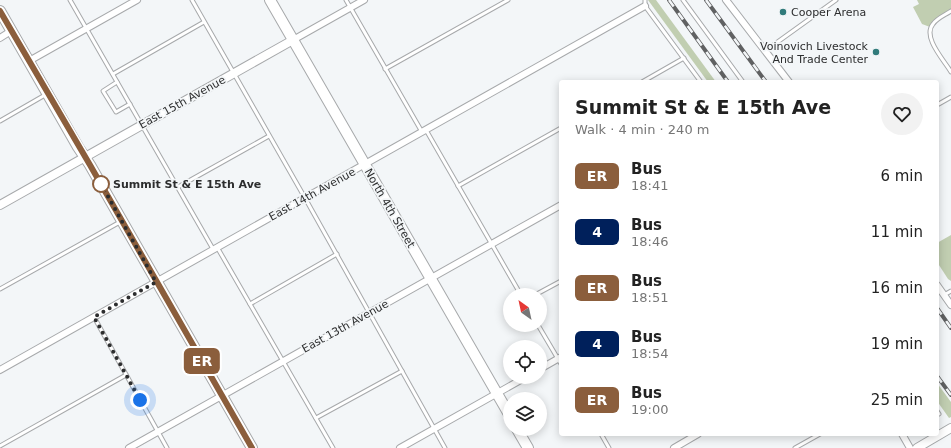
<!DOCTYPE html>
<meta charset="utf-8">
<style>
:root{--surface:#fff;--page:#f2f2f2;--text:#222;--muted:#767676}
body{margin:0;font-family:"DejaVu Sans",sans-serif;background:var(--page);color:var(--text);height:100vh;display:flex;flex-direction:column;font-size:15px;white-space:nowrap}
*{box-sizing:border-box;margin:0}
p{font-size:13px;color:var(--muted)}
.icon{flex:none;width:22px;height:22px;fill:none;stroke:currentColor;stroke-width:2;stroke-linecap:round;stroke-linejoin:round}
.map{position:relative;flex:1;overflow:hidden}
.drawer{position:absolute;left:559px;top:80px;width:380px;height:356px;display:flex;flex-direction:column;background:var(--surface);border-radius:4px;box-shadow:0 2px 10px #0003}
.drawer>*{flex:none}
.badge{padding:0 8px;border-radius:6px;font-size:14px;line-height:26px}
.needle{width:26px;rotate:327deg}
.controls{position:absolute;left:503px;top:288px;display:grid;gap:8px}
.controls a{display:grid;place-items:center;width:44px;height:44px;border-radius:50%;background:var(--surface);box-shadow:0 2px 10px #0003;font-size:20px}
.you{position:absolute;width:20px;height:20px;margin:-10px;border:3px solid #fff;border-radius:50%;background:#1a73e8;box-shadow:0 0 0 6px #1a73e833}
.map>.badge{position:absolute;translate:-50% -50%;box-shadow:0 0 0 2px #fff}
.round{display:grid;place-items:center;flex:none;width:42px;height:42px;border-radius:21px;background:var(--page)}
.headline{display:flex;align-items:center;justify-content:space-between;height:68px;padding:0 16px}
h1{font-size:19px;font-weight:700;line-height:30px}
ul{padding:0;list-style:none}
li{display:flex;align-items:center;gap:12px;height:56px;padding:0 16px}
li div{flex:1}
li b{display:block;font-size:15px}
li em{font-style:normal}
li .badge{min-width:44px;font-weight:700;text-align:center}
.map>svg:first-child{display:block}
.green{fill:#c1ceb1}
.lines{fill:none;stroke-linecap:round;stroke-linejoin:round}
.service-casing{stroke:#a7a9ab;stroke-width:5}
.minor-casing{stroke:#a7a9ab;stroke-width:8}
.tertiary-casing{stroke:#a7a9ab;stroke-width:10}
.primary-casing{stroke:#a7a9ab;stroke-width:12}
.service{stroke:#fff;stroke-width:3}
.minor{stroke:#fff;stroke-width:6}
.tertiary{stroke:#fff;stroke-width:8}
.primary{stroke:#fff;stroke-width:10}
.rail-casing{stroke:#606162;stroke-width:4}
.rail{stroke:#f3f6f8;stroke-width:2.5;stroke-dasharray:8;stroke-linecap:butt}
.line-casing{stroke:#fff;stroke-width:9}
.line{stroke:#8b5e3c;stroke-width:6}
.walk{stroke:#2c2d2e;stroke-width:4;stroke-dasharray:0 7.2}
.poi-dot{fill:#317b7b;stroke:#f3f6f8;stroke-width:1.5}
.stop-dot{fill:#fff;stroke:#8b5e3c;stroke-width:2}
.labels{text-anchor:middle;stroke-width:3.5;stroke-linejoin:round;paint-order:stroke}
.poi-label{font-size:11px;fill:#2c2d2e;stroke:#f3f6f8;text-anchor:start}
.street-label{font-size:11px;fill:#2c2d2e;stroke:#f3f6f8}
.stop-label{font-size:11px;font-weight:bold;fill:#2c2d2e;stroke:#f3f6f8;text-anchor:start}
</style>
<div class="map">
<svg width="951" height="448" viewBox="0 0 951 448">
<rect width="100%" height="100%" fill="#f3f6f8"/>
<!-- green -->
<g class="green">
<path d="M648 0H656L716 82H708Z"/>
<path d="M917 0H951V11L937 19 930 27 922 24 913 7 919 4Z"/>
<path d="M951 235V281L948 279 937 262V243Z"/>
<path d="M937 383 951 402V417L949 418 937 401Z"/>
</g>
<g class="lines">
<!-- service casing -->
<g class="service-casing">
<g id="service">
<path d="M70 0 213 249"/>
<path d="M192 0 305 198 445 448"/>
<path d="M346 0 422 132"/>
<path d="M645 0V6L701 82"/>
<path d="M683 0 743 82"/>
<path d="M951 11C945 15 937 18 933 24 922 37 944 60 951 72"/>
<path d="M765 51 836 0"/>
<path d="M385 69 508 0"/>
<path d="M113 74 204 22"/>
<path d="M117 82 103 91 116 112 130 104"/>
<path d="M642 82 684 58"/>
<path d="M937 105 951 97"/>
<path d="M0 121 45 95"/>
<path d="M426 130 521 295"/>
<path d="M458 186 561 128"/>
<path d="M178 187 269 136"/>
<path d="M217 247 333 448"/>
<path d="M0 289 120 222"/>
<path d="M535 295 561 281"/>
<path d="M944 295 951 291"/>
<path d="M250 304 337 254"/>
<path d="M94 317 167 448"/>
<path d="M538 325 561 364"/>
<path d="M937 411 939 414"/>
<path d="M316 418 402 371"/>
<path d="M601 434 609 448"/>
<path d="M0 446 126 375"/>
<path d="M795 448 820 434"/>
</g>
</g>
<!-- minor casing -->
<g class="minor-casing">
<g id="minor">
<path d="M726 0 789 82"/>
<path d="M0 38 11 31"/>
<path d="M293 40 364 0"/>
<path d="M29 61 137 0"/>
<path d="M937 285 951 305"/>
<path d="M540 369 561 357"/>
<path d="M0 370 645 6"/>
<path d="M902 434 910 448"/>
<path d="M129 448 561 205"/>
<path d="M400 448 526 377"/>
<path d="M674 448 698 434"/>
</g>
</g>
<!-- tertiary casing -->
<g class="tertiary-casing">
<g id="tertiary">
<path d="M0 205 293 40"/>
<path d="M917 448 951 428"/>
</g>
</g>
<!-- primary casing -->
<g class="primary-casing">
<g id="primary">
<path d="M270 0 510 416"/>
<path d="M0 11 78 147 90 165 252 448"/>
<path d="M517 429 528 448"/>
</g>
</g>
<!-- service -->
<use href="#service" class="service"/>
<!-- minor -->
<use href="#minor" class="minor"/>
<!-- tertiary -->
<use href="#tertiary" class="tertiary"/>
<!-- primary -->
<use href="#primary" class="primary"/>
<!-- rail casing -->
<g class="rail-casing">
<g id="rail">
<path d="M669 0 728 82"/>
<path d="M706 0 766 82"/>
<path d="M937 308 951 328"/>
<path d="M937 376 951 395"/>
</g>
</g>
<!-- rail -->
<use href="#rail" class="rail"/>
</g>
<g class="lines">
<!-- line casing -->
<g class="line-casing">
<path id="line" d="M0 11 90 165 252 448"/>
</g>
<!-- line -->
<use href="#line" class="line"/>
<!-- walk -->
<path class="walk" d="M101 184 156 282 94 317 140 400"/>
</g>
<!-- markers -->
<g class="poi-dot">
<circle cx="783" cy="12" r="4"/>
<circle cx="876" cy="52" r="4"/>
</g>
<circle class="stop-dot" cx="101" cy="184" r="8"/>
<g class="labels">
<!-- poi labels -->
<g class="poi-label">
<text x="791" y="16">Cooper Arena</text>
<text x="868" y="50" text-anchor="end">Voinovich Livestock<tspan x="868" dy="13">And Trade Center</tspan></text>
</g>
<!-- street labels -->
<g class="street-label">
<text transform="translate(182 102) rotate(-29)" y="4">East 15th Avenue</text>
<text transform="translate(312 194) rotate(-29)" y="4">East 14th Avenue</text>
<text transform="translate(390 208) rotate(60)" y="4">North 4th Street</text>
<text transform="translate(345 326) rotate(-29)" y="4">East 13th Avenue</text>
</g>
<!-- stop labels -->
<g class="stop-label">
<text x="113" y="188">Summit St &amp; E 15th Ave</text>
</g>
</g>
</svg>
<div class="controls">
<a><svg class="needle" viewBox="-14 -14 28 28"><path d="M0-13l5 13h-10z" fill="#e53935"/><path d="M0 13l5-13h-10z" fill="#767676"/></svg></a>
<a><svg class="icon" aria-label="locate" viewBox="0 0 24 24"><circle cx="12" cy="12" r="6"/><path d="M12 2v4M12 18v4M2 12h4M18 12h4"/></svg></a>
<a><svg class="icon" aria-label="layers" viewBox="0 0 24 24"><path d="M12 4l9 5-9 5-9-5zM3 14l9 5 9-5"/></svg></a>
</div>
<div class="you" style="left:140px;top:400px"></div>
<b class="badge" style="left:202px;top:361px;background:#8b5e3c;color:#fff">ER</b>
<section class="drawer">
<div class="headline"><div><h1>Summit St &amp; E 15th Ave</h1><p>Walk · 4 min · 240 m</p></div><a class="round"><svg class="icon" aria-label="heart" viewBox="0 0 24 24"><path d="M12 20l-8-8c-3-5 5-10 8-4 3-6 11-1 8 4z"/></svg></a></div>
<ul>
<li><span class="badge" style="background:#8b5e3c;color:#fff">ER</span><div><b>Bus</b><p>18:41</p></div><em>6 min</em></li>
<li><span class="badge" style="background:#00205b;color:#fff">4</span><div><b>Bus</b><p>18:46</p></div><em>11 min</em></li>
<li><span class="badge" style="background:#8b5e3c;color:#fff">ER</span><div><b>Bus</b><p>18:51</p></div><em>16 min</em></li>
<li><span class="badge" style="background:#00205b;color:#fff">4</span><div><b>Bus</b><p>18:54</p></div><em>19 min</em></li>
<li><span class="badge" style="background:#8b5e3c;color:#fff">ER</span><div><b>Bus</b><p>19:00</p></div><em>25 min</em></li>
</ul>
</section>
</div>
